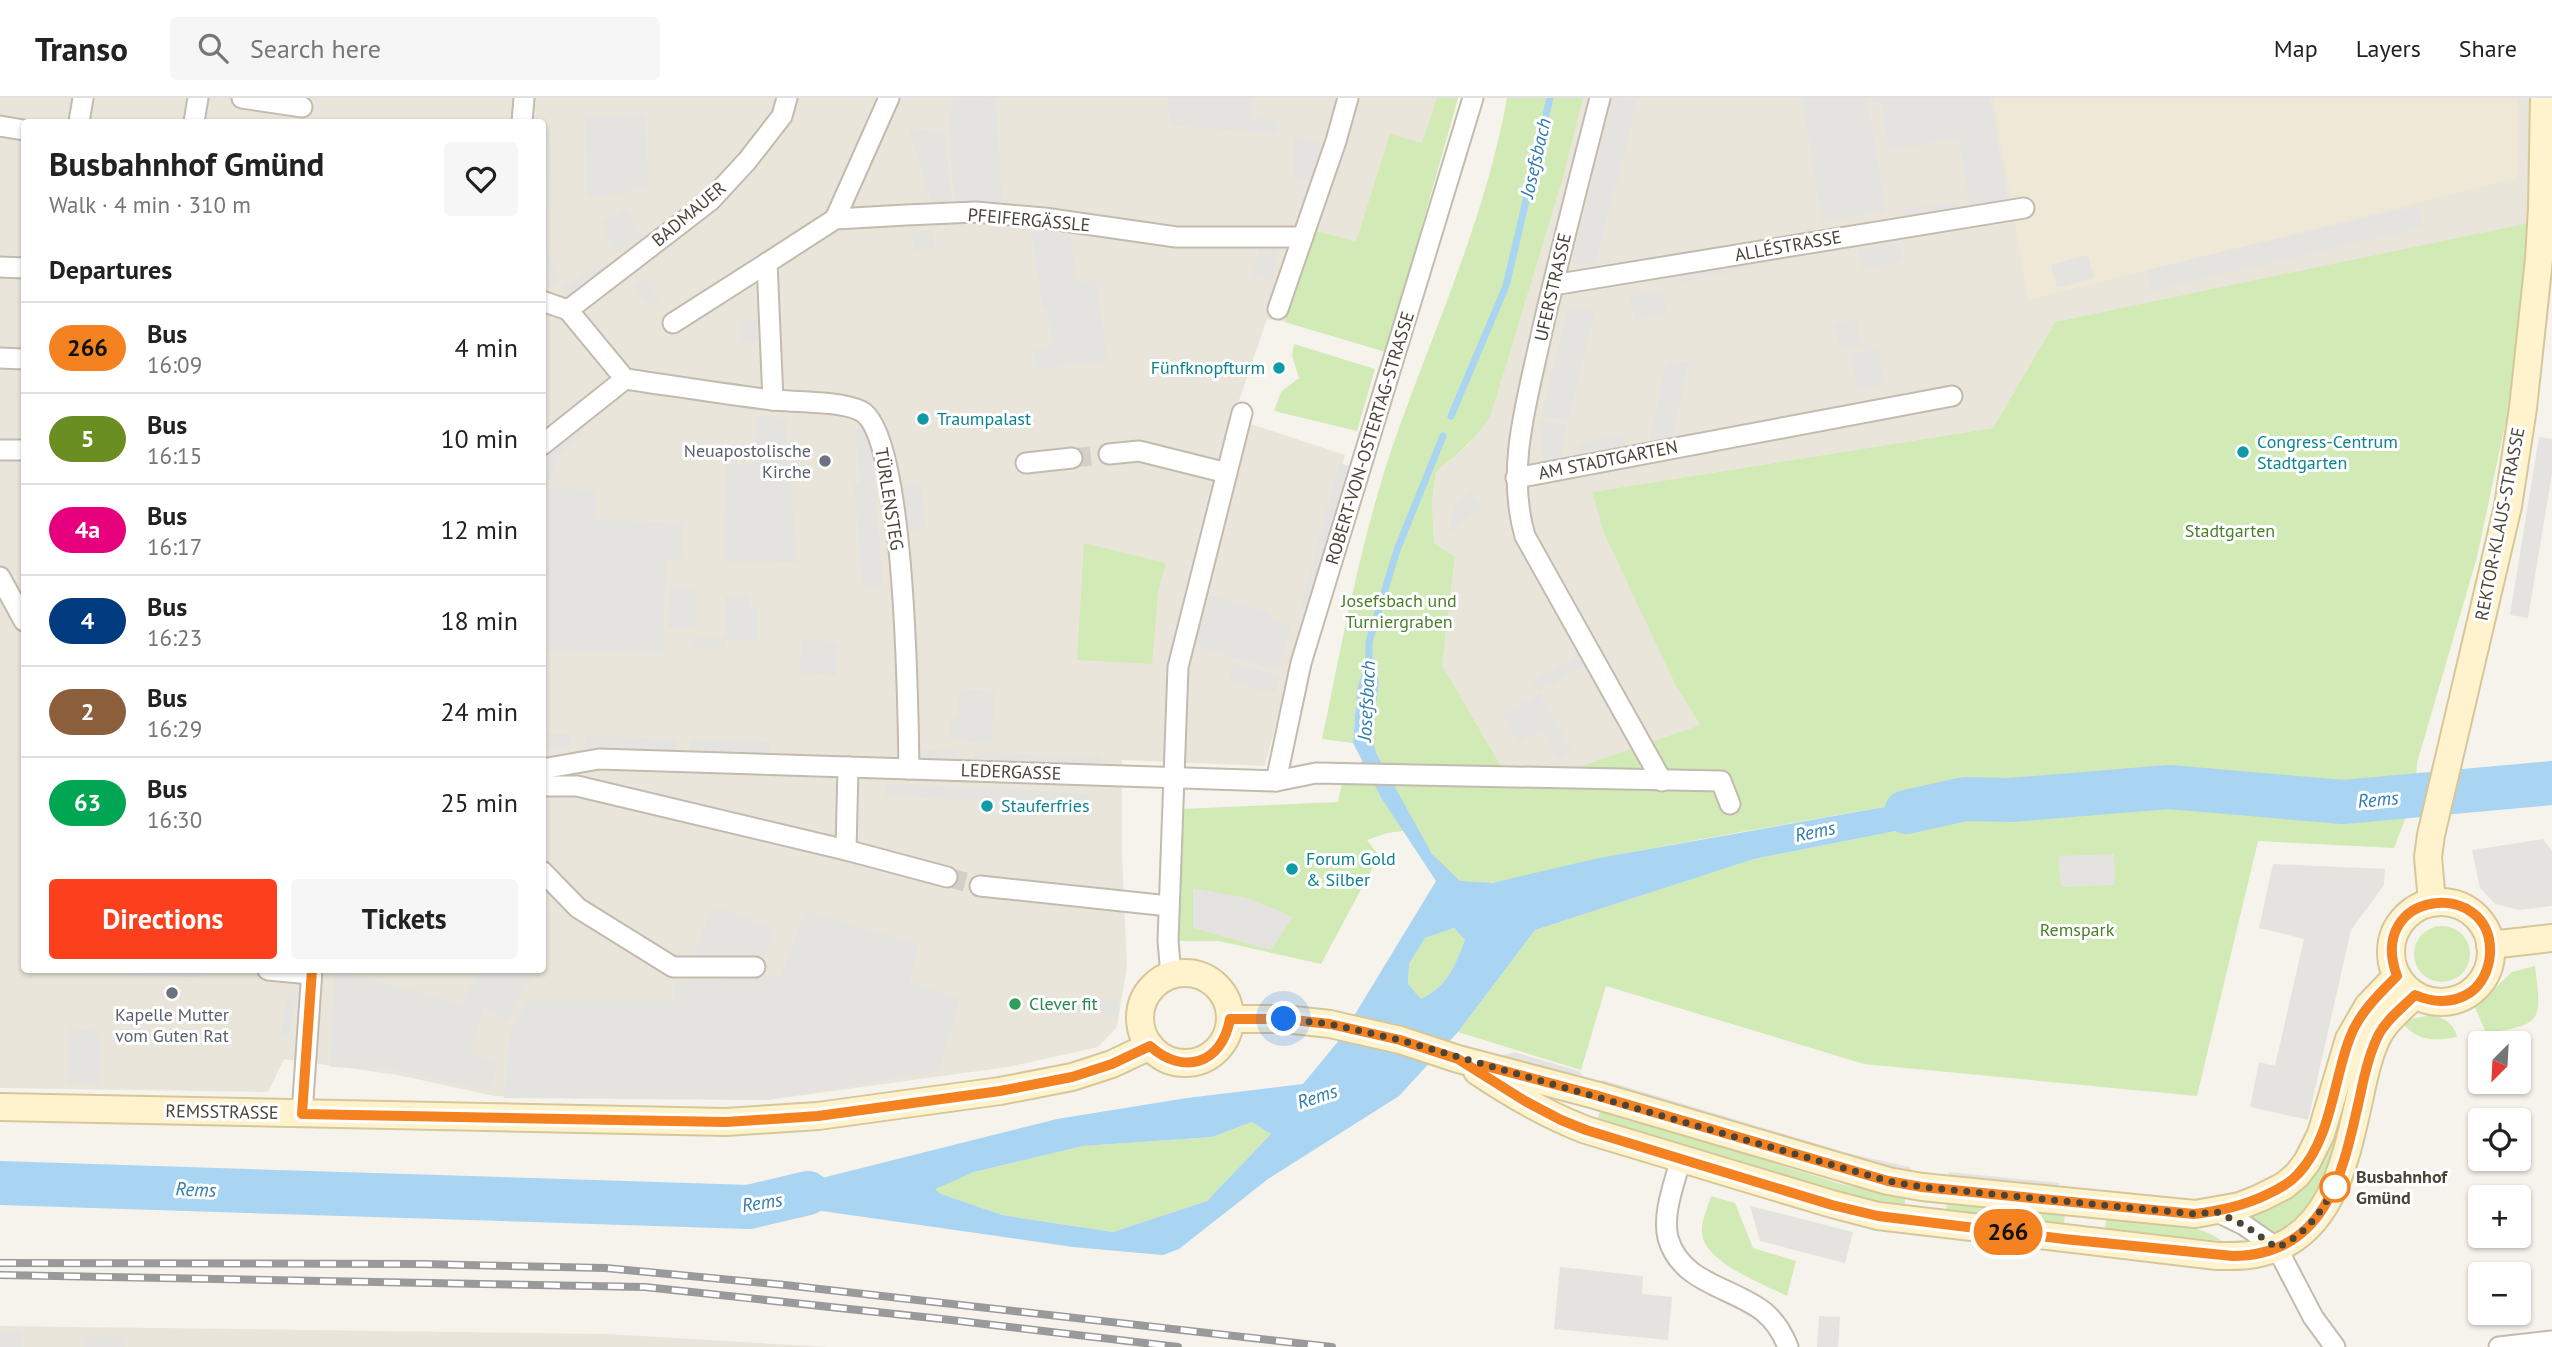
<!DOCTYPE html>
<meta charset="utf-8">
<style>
:root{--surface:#fff;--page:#f6f6f6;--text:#222;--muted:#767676;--line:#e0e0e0;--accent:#fc3f1d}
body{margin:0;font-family:"PT Sans",sans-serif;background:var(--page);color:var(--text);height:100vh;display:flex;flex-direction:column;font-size:26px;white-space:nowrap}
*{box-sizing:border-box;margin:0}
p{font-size:23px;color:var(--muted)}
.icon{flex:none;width:38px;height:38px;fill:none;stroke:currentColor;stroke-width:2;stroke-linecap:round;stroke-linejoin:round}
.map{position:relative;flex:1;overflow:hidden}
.sheet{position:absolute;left:21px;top:21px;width:525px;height:854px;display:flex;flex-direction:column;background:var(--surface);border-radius:7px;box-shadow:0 2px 5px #0004}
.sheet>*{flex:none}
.badge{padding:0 14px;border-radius:23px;font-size:24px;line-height:46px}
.needle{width:46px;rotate:204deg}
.fabs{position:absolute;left:2468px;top:933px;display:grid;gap:14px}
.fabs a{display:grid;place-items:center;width:63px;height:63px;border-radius:7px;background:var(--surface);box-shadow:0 2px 5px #0004;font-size:35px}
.you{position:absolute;width:35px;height:35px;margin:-18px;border:5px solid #fff;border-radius:50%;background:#1a73e8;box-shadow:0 0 0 10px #1a73e833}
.map>.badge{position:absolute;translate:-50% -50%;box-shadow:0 0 0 4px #fff}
h2{padding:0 28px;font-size:26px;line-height:63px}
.round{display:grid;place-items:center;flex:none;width:74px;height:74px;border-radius:7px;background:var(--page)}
.head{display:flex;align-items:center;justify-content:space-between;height:119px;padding:0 28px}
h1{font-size:33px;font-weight:700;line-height:52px}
.button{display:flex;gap:14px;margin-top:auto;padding:14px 28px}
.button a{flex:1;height:80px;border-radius:7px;background:var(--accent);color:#fff;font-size:28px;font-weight:700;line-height:80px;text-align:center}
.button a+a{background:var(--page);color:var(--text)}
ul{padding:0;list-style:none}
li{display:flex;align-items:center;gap:21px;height:91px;padding:0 28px;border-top:2px solid var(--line)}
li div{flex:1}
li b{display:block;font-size:26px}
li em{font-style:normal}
li .badge{min-width:77px;font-weight:700;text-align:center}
header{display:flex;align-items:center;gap:42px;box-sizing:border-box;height:98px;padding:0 35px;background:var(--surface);border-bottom:2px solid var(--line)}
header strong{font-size:33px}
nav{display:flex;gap:38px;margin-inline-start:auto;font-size:24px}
.search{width:490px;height:63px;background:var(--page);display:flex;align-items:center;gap:18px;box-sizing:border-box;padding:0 24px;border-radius:7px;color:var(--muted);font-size:26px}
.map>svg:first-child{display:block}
.residential{fill:#eae5da;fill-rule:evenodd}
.education{fill:#efe8d6}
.green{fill:#d2eab5}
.parking{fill:#e5e3e0}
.water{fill:#a9d4f2;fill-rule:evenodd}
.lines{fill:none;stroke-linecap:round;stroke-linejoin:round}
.stream{stroke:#a9d4f2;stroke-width:7}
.river{stroke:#a9d4f2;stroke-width:44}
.street-tunnel{stroke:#d4d0c8;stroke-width:19;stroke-dasharray:19 10;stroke-linecap:butt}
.street-casing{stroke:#c2bbae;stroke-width:23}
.secondary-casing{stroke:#d6c79b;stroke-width:30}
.street{stroke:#fff;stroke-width:19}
.secondary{stroke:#fff3cd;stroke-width:26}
.rail-casing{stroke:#9a9a9a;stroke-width:8}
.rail{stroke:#fff;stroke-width:5;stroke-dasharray:16;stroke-linecap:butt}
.line-casing{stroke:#fff;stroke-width:16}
.line{stroke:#f58220;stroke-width:10}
.walk{stroke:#4b4439;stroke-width:7;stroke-dasharray:0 12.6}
.culture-dot{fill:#0f9aa8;stroke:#fff;stroke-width:2.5}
.worship-dot{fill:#6b7280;stroke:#fff;stroke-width:2.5}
.leisure-dot{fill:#2e9e5b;stroke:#fff;stroke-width:2.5}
.stop-dot{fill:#fff;stroke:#f58220;stroke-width:3.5}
.labels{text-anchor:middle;stroke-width:6;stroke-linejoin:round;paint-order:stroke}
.street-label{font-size:18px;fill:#4b4439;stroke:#fff}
.culture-label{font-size:18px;fill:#0d838f;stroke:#fff;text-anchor:start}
.worship-label{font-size:18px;fill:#5b616d;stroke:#fff;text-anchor:end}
.park-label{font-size:18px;fill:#4a7f2a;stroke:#fff}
.leisure-label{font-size:18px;fill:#27864d;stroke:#fff;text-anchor:start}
.stop-label{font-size:18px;font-weight:bold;fill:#4b4439;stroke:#fff;text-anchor:start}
.water-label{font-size:19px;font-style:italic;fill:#2e7ab2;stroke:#fff}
</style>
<header>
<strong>Transo</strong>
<div class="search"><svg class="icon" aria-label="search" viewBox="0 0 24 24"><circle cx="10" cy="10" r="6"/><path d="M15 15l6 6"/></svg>Search here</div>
<nav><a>Map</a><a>Layers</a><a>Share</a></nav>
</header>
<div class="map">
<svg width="2552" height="1249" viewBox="0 0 2552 1249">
<rect width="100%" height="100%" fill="#f6f3ec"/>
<!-- residential -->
<g class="residential">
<path d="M0 0H1458L1386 254 1285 224 1267 221 1233 320 1345 357 1265 668 1122 662V757L1127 868 1117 929 1098 949 1008 969 767 1002 494 998 398 977 284 961 268 994 0 990ZM24 24H542V872H24Z"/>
<path d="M1583 0H2552V123L2055 224 1993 330 1592 394 1676 588 1700 627 1569 672 1501 668 1442 567 1455 459 1434 445 1432 404 1436 374 1468 347 1491 317 1564 77Z"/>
<path d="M0 1228 607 1236 827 1249H0Z"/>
</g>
<!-- education -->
<path class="education" d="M1993 0H2517V80L2028 202Z"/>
<!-- green -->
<g class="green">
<path d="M1437 0H1458L1386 254 1285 224 1314 132 1356 144 1390 36 1422 45Z"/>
<path d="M1507 0H1583L1564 77 1491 317C1477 341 1457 356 1436 374L1432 404 1434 445 1455 459 1442 567 1501 668 1569 672 1700 627 1676 588 1604 435 1592 394 1993 330 2055 224 2529 125 2508 313 2477 459 2417 665 2415 695 2394 750 2258 743 2197 998 1864 966 1606 888 1581 972 1458 934 1535 832 1754 761 1911 730 1952 725 1964 701 1935 700C1824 720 1712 738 1601 760 1566 767 1492 793 1460 783 1444 778 1425 745 1417 731L1387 735 1367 742 1379 758 1321 866 1219 843H1168L1182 711 1338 704 1344 676 1375 655 1372 640 1379 583 1357 592 1353 645 1322 641C1344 536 1363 429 1400 327 1439 220 1487 113 1507 0Z"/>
<path d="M1294 246 1375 271 1357 333 1274 313 1281 294 1299 280 1292 258Z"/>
<path d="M1084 445 1166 465 1158 494 1152 566 1077 562Z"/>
<circle cx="2442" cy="856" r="28"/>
<path d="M1454 830 1465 842C1455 869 1448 888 1421 901L1408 886 1409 866 1425 840Z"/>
<path d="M2535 868C2542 923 2543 927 2486 935L2475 909 2512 874Z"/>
<path d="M2431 917C2445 921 2453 924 2457 939 2434 943 2419 944 2402 925L2411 921Z"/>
<path d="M2357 950 2336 1065 2306 1118 2275 1138 2247 1118 2271 1108Z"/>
<path d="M1601 1012 1841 1086 1905 1100V1109L1839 1096 1596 1024Z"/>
<path d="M1252 1024 1271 1036 1207 1103 1113 1134 1002 1117 940 1096 934 1090 974 1074 1083 1048 1212 1039Z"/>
<path d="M1711 1098 1735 1105 1753 1150 1796 1163 1787 1198C1763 1186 1704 1164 1702 1135 1701 1123 1708 1109 1711 1098Z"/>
<path d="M1947 1103 2065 1114 2064 1127 1946 1115Z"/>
<path d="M2106 1121C2139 1124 2196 1122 2222 1143L2105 1132Z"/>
</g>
<!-- parking -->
<g class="parking">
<path d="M996 0 1002 106 955 109 948 34 953 1Z"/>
<path d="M1168 0H1250L1254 20 1277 23 1276 36 1170 27Z"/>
<path d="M1613 0 1637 2 1595 169 1572 163Z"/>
<path d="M1802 0H1867L1886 113 1822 123Z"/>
<path d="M1872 0H1990L2008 103 1971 110 1958 40 1889 52 1881 4 1873 5Z"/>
<path d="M645 16 648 87 614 98 587 99 585 19Z"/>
<path d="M550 31 553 109H543V32Z"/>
<path d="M909 31 945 33 952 108 933 109Z"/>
<path d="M1294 38 1326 47 1314 82 1294 80Z"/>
<path d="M1957 104 1958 114 1905 122 1903 112Z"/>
<path d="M2418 108 2423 129 2151 193 2146 172Z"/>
<path d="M625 111 642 139 616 154 600 125Z"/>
<path d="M1069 130 1077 184 1096 182 1108 262 1036 272 1033 251 1052 247 1047 212H1043L1032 135Z"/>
<path d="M933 131 935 149 914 152 912 134Z"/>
<path d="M1900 144 1903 163 1862 171 1858 151Z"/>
<path d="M1261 145 1280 150 1272 183 1253 178Z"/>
<path d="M546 153 561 182 543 192V154Z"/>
<path d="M1750 156 1753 169 1682 185 1679 171Z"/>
<path d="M2088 157 2094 180 2057 190 2051 167Z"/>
<path d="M600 167 606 176 567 200 562 190Z"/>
<path d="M643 180 661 201 652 209 634 188Z"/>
<path d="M1662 192 1667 215 1635 222 1630 199Z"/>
<path d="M1568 208 1594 214 1568 324 1542 318Z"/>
<path d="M1856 221 1862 248 1841 252 1835 226Z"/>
<path d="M758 222 759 243 740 245 739 223Z"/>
<path d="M1878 251 1884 287 1858 291 1851 256Z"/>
<path d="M1689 263 1671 345 1648 349 1666 266Z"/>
<path d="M757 318 785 320 797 464 724 463 726 366 754 367Z"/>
<path d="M1540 322 1567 327 1559 368H1543Z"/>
<path d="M577 326 586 334 558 360 546 390 596 392 595 422 682 425 681 461H666L663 556 543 552 542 366 547 355Z"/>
<path d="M870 330 883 488 863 490 854 385H860L855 331Z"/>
<path d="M1623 336 1628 356 1582 365 1578 345Z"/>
<path d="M2539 339 2552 341V376L2528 520 2510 517Z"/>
<path d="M1339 365 1351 368 1313 513 1301 509Z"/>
<path d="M921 385 926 431 905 434 900 387Z"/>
<path d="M1471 394 1482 409 1449 435 1455 406Z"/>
<path d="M669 488 697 489 696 531 668 530Z"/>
<path d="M749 497V510H757V542H726V549H691V541L725 540V498Z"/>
<path d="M1209 497 1271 515 1270 521 1291 527 1278 572 1194 548Z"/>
<path d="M802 542 837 544 836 577 800 575Z"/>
<path d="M1576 559 1582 569 1539 593 1533 583Z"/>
<path d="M1233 565 1280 578 1275 595 1228 583Z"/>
<path d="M959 591 994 593 992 645 951 643V621L959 620Z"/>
<path d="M1540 596 1571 653 1558 661 1542 633 1519 646 1502 617Z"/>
<path d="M543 636H571V651L543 650Z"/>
<path d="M586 638 677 641 676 655 585 651Z"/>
<path d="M691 641 771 644V658L690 655Z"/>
<path d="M915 651 957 653V665L915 663Z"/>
<path d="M974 654 1101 659V672L973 667Z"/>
<path d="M886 685 1089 696 1088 708 885 698Z"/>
<path d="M2543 741 2552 753V808L2519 812 2495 806 2480 790 2472 752Z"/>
<path d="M2114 756 2115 787 2061 789 2058 758Z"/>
<path d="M2273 766 2385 771 2384 787 2351 832 2308 1022 2250 1009 2259 964 2275 968 2304 841 2259 830Z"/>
<path d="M1193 790 1248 800 1293 819 1271 852 1193 830Z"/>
<path d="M714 807 775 832 761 865 691 861Z"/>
<path d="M806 812 918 847 910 884 960 900 939 973 768 1002 504 1000 510 935 527 902H675V883L781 878Z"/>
<path d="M127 872H201L200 879 127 877Z"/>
<path d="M335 872 461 906 481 872H535L507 922 484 910 470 955 498 964 491 993 392 972 330 969Z"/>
<path d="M288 894 297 895 289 941 280 940Z"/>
<path d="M1082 897 1119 903 1117 921 1107 919 1100 912 1055 918 1053 903 1078 906Z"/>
<path d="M69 931 101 933 99 987 67 985Z"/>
<path d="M1514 954 1579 973 1589 987 1496 959Z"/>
<path d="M1603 982 1851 1056 1910 1069 1912 1080 1601 991Z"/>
<path d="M1949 1074 2059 1085 2058 1097 1948 1085Z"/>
<path d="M1750 1108 1853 1134 1845 1165 1760 1143Z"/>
<path d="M1560 1169 1643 1178 1642 1196 1672 1199 1668 1242 1554 1231Z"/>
<path d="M1819 1218 1840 1219 1838 1249H1817Z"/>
<rect x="0" y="1234" width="22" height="15"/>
<path d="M85 1238 125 1239V1249H83Z"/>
</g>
<!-- water -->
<path class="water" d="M1369 552 1379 583 1372 640 1376 655 1432 756 1460 783 1492 785 1599 760 1935 700 1965 701 1952 725 1911 730 1754 761 1535 832 1458 934 1399 998 1268 1081 1179 1151 1163 1157 1073 1149 801 1110 749 1109 806 1084 1057 1021 1187 1000 1303 986 1340 941 1436 783 1382 701 1353 645 1357 592ZM1454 830 1465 842C1455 868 1448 888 1421 901L1408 886 1409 866 1425 840ZM1252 1024 1271 1036 1207 1103 1113 1134 1002 1117 941 1096 935 1091 974 1074 1083 1048 1212 1039Z"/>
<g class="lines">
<!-- stream -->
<g class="stream">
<path d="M1451 318 1506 188 1550 0"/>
<path d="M1369 562V544L1397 452 1443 338"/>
</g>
<!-- river -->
<g class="river">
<path d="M1906 714 1965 701 2011 702 2169 689 2343 704 2552 685"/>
<path d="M0 1085 749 1109 808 1095"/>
</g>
<!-- street-tunnel -->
<g class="street-tunnel">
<path d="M1072 360 1109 356"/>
<path d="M947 779 980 788"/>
</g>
<!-- street casing -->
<g class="street-casing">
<g id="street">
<path d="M242 0 302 9"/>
<path d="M1600 0C1580 78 1560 155 1542 233 1528 300 1505 370 1525 438L1662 683"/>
<path d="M79 24 83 0"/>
<path d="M194 24 198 0"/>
<path d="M522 24 524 0"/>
<path d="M0 28 24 32"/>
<path d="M835 121 889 0"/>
<path d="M0 169 24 170"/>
<path d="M1553 187 2024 110"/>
<path d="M542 203 568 212 625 281"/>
<path d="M1278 211 1336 43 1348 0"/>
<path d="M568 212 710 103 747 63 782 18 787 0"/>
<path d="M673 225 767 165"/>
<path d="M0 260 24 261"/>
<path d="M773 302 767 165 835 121 906 117 976 114 1044 120 1176 139H1303"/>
<path d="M542 347 625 281C674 288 723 296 772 302 795 304 842 303 861 313 906 336 908 616 909 671"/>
<path d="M0 352H24"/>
<path d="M1109 356 1139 353 1227 375"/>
<path d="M1026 365 1072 360"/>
<path d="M1516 380 1952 298"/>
<path d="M0 479 24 523"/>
<path d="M542 671 599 661 1276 683 1316 675 1721 683 1730 706"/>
<path d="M1276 683 1301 565 1473 0"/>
<path d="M542 688H577L846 752 947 779"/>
<path d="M846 752 848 669"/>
<path d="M542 773 578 810 673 869H755"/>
<path d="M980 788 1169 808"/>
<path d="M268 872 311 876"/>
<path d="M1171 877 1168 843 1178 569 1242 315"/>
<path d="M302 1016 312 872"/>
<path d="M1681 1060C1675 1084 1662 1115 1668 1140 1681 1186 1733 1189 1764 1214 1775 1223 1783 1236 1788 1249"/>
<path d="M2217 1114 2244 1127 2277 1150 2313 1219 2335 1249"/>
<path d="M2499 1249 2552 1243"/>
</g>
</g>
<!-- secondary casing -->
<g class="secondary-casing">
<g id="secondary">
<path d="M2432 804 2428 759 2431 737 2508 408 2523 310 2539 161 2542 110 2544 0"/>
<circle cx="2441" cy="854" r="50"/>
<path d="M2490 847 2552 840"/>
<circle cx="1185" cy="920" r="45"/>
<path d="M1230 921H1284L1330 926 1400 942 1458 961 1595 997 1888 1083 1922 1089 2195 1116 2240 1108 2260 1100 2284 1088 2297 1077 2307 1064 2321 1036 2349 941 2368 908 2397 878"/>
<path d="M1477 973C1511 996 1547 1017 1586 1032L1832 1106 1878 1118 2217 1158C2231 1158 2246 1159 2260 1155 2333 1139 2346 1059 2360 998 2364 978 2369 954 2379 936 2387 921 2403 909 2415 897"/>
<path d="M0 1009 726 1024 818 1018 1000 993 1072 979 1112 966 1150 948"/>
</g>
</g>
<!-- street -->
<use href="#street" class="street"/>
<!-- secondary -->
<use href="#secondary" class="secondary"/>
<!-- rail casing -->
<g class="rail-casing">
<g id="rail">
<path d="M0 1165 422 1166 605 1170 785 1187 1332 1249"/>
<path d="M0 1177 645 1189 951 1222 1178 1249"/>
</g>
</g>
<!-- rail -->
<use href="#rail" class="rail"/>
</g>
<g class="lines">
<!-- line casing -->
<g class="line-casing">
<path id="line" d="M312 872 302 1016 726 1024 818 1018 1000 993 1072 979 1112 966 1150 948C1183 978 1222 966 1230 921H1284L1330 926 1400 942 1458 961 1525 1003 1561 1022 1586 1032 1832 1107 1878 1118 2064 1141 2233 1158C2328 1157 2343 1073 2360 998 2364 978 2369 955 2379 936 2387 921 2403 909 2415 897 2434 905 2453 906 2471 894 2483 885 2489 870 2490 856 2494 779 2365 791 2397 878 2378 897 2358 916 2349 942 2333 985 2331 1041 2298 1076 2289 1086 2278 1091 2266 1097 2243 1108 2220 1113 2194 1116L1922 1089 1888 1083 1595 997 1482 967"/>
</g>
<!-- line -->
<use href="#line" class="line"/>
<!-- walk -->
<path class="walk" d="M1284 921 1330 926 1400 942 1888 1083 1922 1089 2194 1116 2217 1114 2244 1127 2277 1150C2308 1134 2319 1117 2335 1089"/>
</g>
<!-- markers -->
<g class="culture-dot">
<circle cx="1279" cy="270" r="7"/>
<circle cx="923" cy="321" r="7"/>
<circle cx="2243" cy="354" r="7"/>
<circle cx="987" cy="708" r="7"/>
<circle cx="1292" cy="771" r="7"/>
</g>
<g class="worship-dot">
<circle cx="825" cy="363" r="7"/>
<circle cx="172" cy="895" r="7"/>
</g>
<circle class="leisure-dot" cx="1015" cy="906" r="7"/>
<circle class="stop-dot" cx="2335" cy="1089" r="14"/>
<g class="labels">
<!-- street labels -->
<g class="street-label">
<text transform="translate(689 116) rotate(-40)" y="6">BADMAUER</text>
<text transform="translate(1029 122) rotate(5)" y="6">PFEIFERGÄSSLE</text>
<text transform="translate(1788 148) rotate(-10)" y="6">ALLÉSTRASSE</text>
<text transform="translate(1553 189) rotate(-77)" y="6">UFERSTRASSE</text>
<text transform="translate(1370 340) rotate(-73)" y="6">ROBERT-VON-OSTERTAG-STRASSE</text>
<text transform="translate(1608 362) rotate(-11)" y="6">AM STADTGARTEN</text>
<text transform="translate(889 401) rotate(81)" y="6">TÜRLENSTEG</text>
<text transform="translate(2500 426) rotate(-79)" y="6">REKTOR-KLAUS-STRASSE</text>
<text transform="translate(1011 674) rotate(2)" y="6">LEDERGASSE</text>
<text transform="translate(222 1014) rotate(1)" y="6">REMSSTRASSE</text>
</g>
<!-- culture labels -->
<g class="culture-label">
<text x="1265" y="276" text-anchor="end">Fünfknopfturm</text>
<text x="937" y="327">Traumpalast</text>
<text x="2257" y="350">Congress-Centrum<tspan x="2257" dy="21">Stadtgarten</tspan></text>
<text x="1001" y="714">Stauferfries</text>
<text x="1306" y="767">Forum Gold<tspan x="1306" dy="21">&amp; Silber</tspan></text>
</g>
<!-- worship labels -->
<g class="worship-label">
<text x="811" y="359">Neuapostolische<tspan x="811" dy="21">Kirche</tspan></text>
<text x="172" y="923" text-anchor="middle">Kapelle Mutter<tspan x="172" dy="21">vom Guten Rat</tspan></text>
</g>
<!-- park labels -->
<g class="park-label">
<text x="2230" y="439">Stadtgarten</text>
<text x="1399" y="509">Josefsbach und<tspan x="1399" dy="21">Turniergraben</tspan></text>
<text x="2077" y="838">Remspark</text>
</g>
<!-- leisure labels -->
<g class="leisure-label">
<text x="1029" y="912">Clever fit</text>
</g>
<!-- stop labels -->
<g class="stop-label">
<text x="2356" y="1085">Busbahnhof<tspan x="2356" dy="21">Gmünd</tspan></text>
</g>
<!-- water labels -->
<g class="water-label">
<text transform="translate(1535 60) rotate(-77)" y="7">Josefsbach</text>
<text transform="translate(1366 603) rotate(-87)" y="7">Josefsbach</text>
<text transform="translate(2378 701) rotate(-5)" y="7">Rems</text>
<text transform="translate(1815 733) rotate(-12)" y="7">Rems</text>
<text transform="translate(1317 998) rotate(-18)" y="7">Rems</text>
<text transform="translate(196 1091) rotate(2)" y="7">Rems</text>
<text transform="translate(762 1104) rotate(-9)" y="7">Rems</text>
</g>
</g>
</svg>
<div class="fabs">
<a><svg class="needle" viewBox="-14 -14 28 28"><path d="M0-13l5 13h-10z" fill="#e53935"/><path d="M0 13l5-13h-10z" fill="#767676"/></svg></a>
<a><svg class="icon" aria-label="locate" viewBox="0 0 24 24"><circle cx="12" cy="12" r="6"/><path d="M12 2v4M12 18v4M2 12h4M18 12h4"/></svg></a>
<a>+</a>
<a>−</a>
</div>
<div class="you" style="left:1284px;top:921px"></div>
<b class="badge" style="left:2008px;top:1134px;background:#f58220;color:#111">266</b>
<section class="sheet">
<div class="head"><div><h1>Busbahnhof Gmünd</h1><p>Walk · 4 min · 310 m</p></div><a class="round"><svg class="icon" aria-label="heart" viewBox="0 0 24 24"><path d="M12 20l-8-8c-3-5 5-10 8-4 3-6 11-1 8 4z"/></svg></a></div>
<h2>Departures</h2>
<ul>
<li><span class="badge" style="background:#f58220;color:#111">266</span><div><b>Bus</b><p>16:09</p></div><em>4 min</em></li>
<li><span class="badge" style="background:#6b8e23;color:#fff">5</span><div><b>Bus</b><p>16:15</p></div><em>10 min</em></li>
<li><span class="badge" style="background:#e6007e;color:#fff">4a</span><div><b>Bus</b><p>16:17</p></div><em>12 min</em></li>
<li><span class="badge" style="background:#003b80;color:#fff">4</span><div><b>Bus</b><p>16:23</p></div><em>18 min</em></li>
<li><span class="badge" style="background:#8b5e3c;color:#fff">2</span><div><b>Bus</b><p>16:29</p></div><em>24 min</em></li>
<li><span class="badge" style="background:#00a651;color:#fff">63</span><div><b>Bus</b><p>16:30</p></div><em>25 min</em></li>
</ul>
<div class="button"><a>Directions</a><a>Tickets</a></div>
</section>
</div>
